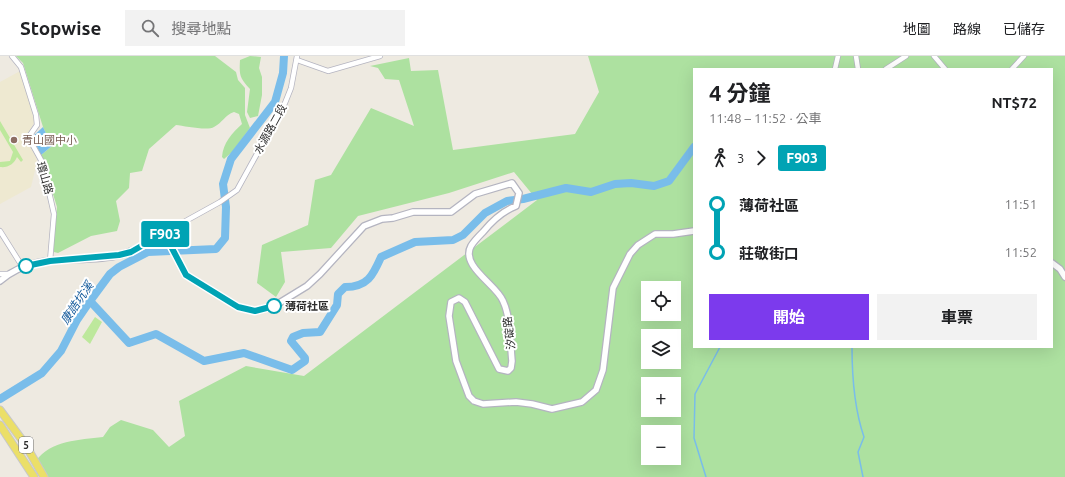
<!DOCTYPE html>
<html lang="zh-TW">
<meta charset="utf-8">
<style>
:root{--surface:#fff;--page:#f2f2f2;--text:#202124;--muted:#757577;--line:#e0e0e0;--accent:#7c3aed}
body{margin:0;font-family:Ubuntu,"Noto Sans TC",sans-serif;background:var(--page);color:var(--text);height:100vh;display:flex;flex-direction:column;font-size:15px;white-space:nowrap}
*{box-sizing:border-box;margin:0}
p{font-size:13px;color:var(--muted)}
.icon{flex:none;width:22px;height:22px;fill:none;stroke:currentColor;stroke-width:2;stroke-linecap:round;stroke-linejoin:round}
.map{position:relative;flex:1;overflow:hidden}
.side{position:absolute;left:693px;top:12px;width:360px;height:280px;display:flex;flex-direction:column;background:var(--surface);border-radius:0px;box-shadow:0 4px 16px #0002}
.side>*{flex:none}
.badge{padding:0 8px;border-radius:3px;font-size:14px;line-height:26px}
.tools{position:absolute;left:641px;top:225px;display:grid;gap:8px}
.tools a{display:grid;place-items:center;width:40px;height:40px;border-radius:0px;background:var(--surface);box-shadow:0 4px 16px #0002;font-size:20px}
.map>.badge{position:absolute;translate:-50% -50%;box-shadow:0 0 0 2px #fff}
.legs{display:flex;align-items:center;gap:6px;height:44px;padding:0 16px;font-size:13px}
.legs p{margin-inline-start:auto}
.head{display:flex;align-items:center;justify-content:space-between;height:68px;padding:0 16px}
h1{font-size:22px;font-weight:700;line-height:30px}
.cta{display:flex;gap:8px;margin-top:auto;padding:8px 16px}
.cta a{flex:1;height:46px;border-radius:0px;background:var(--accent);color:#fff;font-size:16px;font-weight:700;line-height:46px;text-align:center}
.cta a+a{background:var(--page);color:var(--text)}
ul{padding:0 16px;list-style:none}
li{display:flex;align-items:center;gap:14px;height:48px;font-size:15px}
li i{display:grid;place-items:center;width:6px;height:100%;margin:0 5px;background:currentColor}
li i::after{content:'';width:10px;height:10px;margin:-5px;border:3px solid;border-radius:50%;background:var(--surface)}
li p{margin-inline-start:auto}
li:first-child i{background:linear-gradient(#0000 50%,currentColor 0)}
li:last-child i{background:linear-gradient(currentColor 50%,#0000 0)}
header{display:flex;align-items:center;gap:24px;box-sizing:border-box;height:56px;padding:0 20px;background:var(--surface);border-bottom:1px solid var(--line)}
header strong{font-size:19px}
nav{display:flex;gap:22px;margin-inline-start:auto;font-size:14px}
.search{width:280px;height:36px;background:var(--page);display:flex;align-items:center;gap:10px;box-sizing:border-box;padding:0 14px;border-radius:0px;color:var(--muted);font-size:15px}
.map>svg:first-child{display:block}
.education{fill:#eee9d1}
.green{fill:#ade1a0;fill-rule:evenodd}
.pitch{fill:#bde89c}
.water{fill:#79bdea}
.lines{fill:none;stroke-linecap:round;stroke-linejoin:round}
.stream{stroke:#79bdea;stroke-width:1.5}
.river{stroke:#79bdea;stroke-width:8}
.minor-casing{stroke:#b4b4c0;stroke-width:6}
.tertiary-casing{stroke:#b4b4c0;stroke-width:8}
.primary-casing{stroke:#c8c8c8;stroke-width:9}
.minor{stroke:#fff;stroke-width:4.5}
.tertiary{stroke:#fff;stroke-width:5.5}
.primary{stroke:#ebdf68;stroke-width:7}
.line-1-casing{stroke:#fff;stroke-width:9}
.line-1{stroke:#00a3b4;stroke-width:6}
.education-dot{fill:#8d6e63;stroke:#fff;stroke-width:1.5}
.stop-1-dot{fill:#fff;stroke:#00a3b4;stroke-width:2}
.labels{text-anchor:middle;stroke-width:4;stroke-linejoin:round;paint-order:stroke}
.shield{fill:#fff;stroke:#6c6c6c;stroke-width:1}
.shield-label{font-size:10px;font-weight:bold;fill:#2d2d2d}
.street-label{font-size:11px;fill:#2d2d2d;stroke:#fff}
.education-label{font-size:11px;fill:#785e54;stroke:#fff;text-anchor:start}
.stop-label{font-size:11px;font-weight:bold;fill:#2d2d2d;stroke:#fff;text-anchor:start}
.water-label{font-size:12px;font-style:italic;fill:#145a9b;stroke:#fff}
</style>
<header>
<strong>Stopwise</strong>
<div class="search"><svg class="icon" aria-label="search" viewBox="0 0 24 24"><circle cx="10" cy="10" r="6"/><path d="M15 15l6 6"/></svg>搜尋地點</div>
<nav><a>地圖</a><a>路線</a><a>已儲存</a></nav>
</header>
<div class="map">
<svg width="1065" height="421" viewBox="0 0 1065 421">
<rect width="100%" height="100%" fill="#eeeae1"/>
<!-- education -->
<path class="education" d="M20 15 34 59V67L28 78V87L36 100 37 106 31 131 0 148V26Z"/>
<!-- green -->
<g class="green">
<path d="M16 0H215L236 16 238 24 245 32V59L250 72 232 96 224 103 222 101C223 87 232 77 242 68L239 58 234 56C225 59 222 67 214 71 208 75 184 70 176 69L149 93 142 115 130 117 129 132 116 145 120 165 117 175 91 180 58 197 54 196 53 190 57 151 41 99 52 90 43 71 23 7Z"/>
<path d="M250 0 261 1 259 12 262 21V39L258 60 250 62 247 56 250 33C240 22 239 20 240 4Z"/>
<path d="M588 0H1065V421H44L36 405C51 384 79 384 103 381L110 371 121 364 153 374 169 391 185 380 179 345 246 310 304 320 537 144 514 116 449 137 358 160 331 192 281 196 285 226 276 241 257 227 262 189 308 169 315 124 331 119 371 52 414 70 399 24 385 23 378 12 370 10 409 2 411 15 438 14 453 94 575 78 599 36ZM694 13H1052V291H694ZM648 232H674V258H648ZM648 280H674V306H648ZM648 328H674V354H648ZM648 376H674V402H648Z"/>
</g>
<!-- pitch -->
<g class="pitch">
<path d="M0 65 23 104 21 106 17 101C14 108 8 112 0 111V106L10 105 13 96 0 74Z"/>
<path d="M95 261 102 266 90 288 82 281Z"/>
</g>
<!-- water -->
<path class="water" d="M43 71 52 90 41 99 32 81Z"/>
<g class="lines">
<!-- stream -->
<g class="stream">
<path d="M852 291C852 322 854 352 864 381L858 396 863 421"/>
<path d="M706 421 694 382 695 338 720 291"/>
</g>
<!-- river -->
<g class="river">
<path d="M90 245 129 287 156 278 204 305 244 297 292 314 305 305V302L291 285 293 281 303 277 320 276 337 249 338 238 345 231C368 231 373 219 381 201L415 186 453 184 463 179 485 157 507 145 523 143 566 132 591 136 615 128 631 127 654 130 669 125 694 91"/>
<path d="M0 343 42 317 61 295 77 264 90 245 110 218 119 211 148 196 216 193 225 182 226 151 223 128 231 103 275 46 283 17 284 0"/>
</g>
<!-- minor casing -->
<g class="minor-casing">
<g id="minor">
<path d="M12 0 21 11 36 59 37 69 30 79 31 86 41 104 42 122 49 136 54 158 50 205"/>
<path d="M856 0 858 13"/>
<path d="M934 0 945 13"/>
<path d="M297 4 328 15 380 0"/>
<path d="M835 13 838 0"/>
<path d="M886 13 906 0"/>
<path d="M1012 13 1024 0"/>
<path d="M0 175 22 210"/>
<path d="M164 177 220 146 237 134 285 47 291 32 297 0"/>
<path d="M0 218H9"/>
</g>
</g>
<!-- tertiary casing -->
<g class="tertiary-casing">
<g id="tertiary">
<path d="M1052 207 1060 213 1065 221"/>
<path d="M0 225C36 194 78 209 120 199 136 195 150 185 164 177L186 219 238 251 255 255 276 249 307 230 320 218 364 170 382 163 393 162 413 156H451L475 138 512 127 519 137 516 150C503 155 492 165 483 176 479 180 474 185 471 190 460 210 497 229 503 245 511 262 510 286 512 305L511 312 508 315 499 313 465 246 459 242 451 246 449 260 456 305 469 340 474 345 483 348 516 346 532 348 552 353 582 346 596 334 603 314 613 232 630 198 638 189 655 178H673L694 175"/>
</g>
</g>
<!-- primary casing -->
<g class="primary-casing">
<g id="primary">
<path d="M0 354 25 388 44 421"/>
<path d="M0 369 34 421"/>
</g>
</g>
<!-- minor -->
<use href="#minor" class="minor"/>
<!-- tertiary -->
<use href="#tertiary" class="tertiary"/>
<!-- primary -->
<use href="#primary" class="primary"/>
</g>
<g class="lines">
<!-- line-1 casing -->
<g class="line-1-casing">
<path id="line-1" d="M26 210 50 205 119 199 131 196 164 177 186 219 238 251 255 255 274 250"/>
</g>
<!-- line-1 -->
<use href="#line-1" class="line-1"/>
</g>
<!-- markers -->
<circle class="education-dot" cx="14" cy="84" r="4"/>
<g class="stop-1-dot">
<circle cx="26" cy="210" r="7"/>
<circle cx="274" cy="250" r="7"/>
</g>
<g class="labels">
<!-- shield labels -->
<rect class="shield" x="19" y="381" width="14" height="16" rx="3"/>
<g class="shield-label">
<text x="26" y="393">5</text>
</g>
<!-- street labels -->
<g class="street-label">
<text transform="translate(270 73) rotate(-61)" y="4">水源路二段</text>
<text transform="translate(45 122) rotate(74)" y="4">環山路</text>
<text transform="translate(509 277) rotate(-97)" y="4">汐碇路</text>
</g>
<!-- education labels -->
<g class="education-label">
<text x="22" y="88">青山國中小</text>
</g>
<!-- stop labels -->
<g class="stop-label">
<text x="285" y="254">薄荷社區</text>
</g>
<!-- water labels -->
<g class="water-label">
<text transform="translate(77 247) rotate(-56)" y="4">康誥坑溪</text>
</g>
</g>
</svg>
<div class="tools">
<a><svg class="icon" aria-label="locate" viewBox="0 0 24 24"><circle cx="12" cy="12" r="6"/><path d="M12 2v4M12 18v4M2 12h4M18 12h4"/></svg></a>
<a><svg class="icon" aria-label="layers" viewBox="0 0 24 24"><path d="M12 4l9 5-9 5-9-5zM3 14l9 5 9-5"/></svg></a>
<a>+</a>
<a>−</a>
</div>
<b class="badge" style="left:165px;top:178px;background:#00a3b4;color:#fff">F903</b>
<section class="side">
<div class="head"><div><h1>4 分鐘</h1><p>11:48 – 11:52 · 公車</p></div><b>NT$72</b></div>
<div class="legs"><svg class="icon" aria-label="walk" viewBox="0 0 24 24"><circle cx="13" cy="4" r="2"/><path d="M13 8l-2 6 4 7M11 14l-3 7M7 12l3-4h3l4 4"/></svg>3<svg class="icon" aria-label="forward" viewBox="0 0 24 24"><path d="M9 5l7 7-7 7"/></svg><b class="badge" style="background:#00a3b4;color:#fff">F903</b></div>
<ul>
<li><i style="color:#00a3b4"></i><b>薄荷社區</b><p>11:51</p></li>
<li><i style="color:#00a3b4"></i><b>莊敬街口</b><p>11:52</p></li>
</ul>
<div class="cta"><a>開始</a><a>車票</a></div>
</section>
</div>
